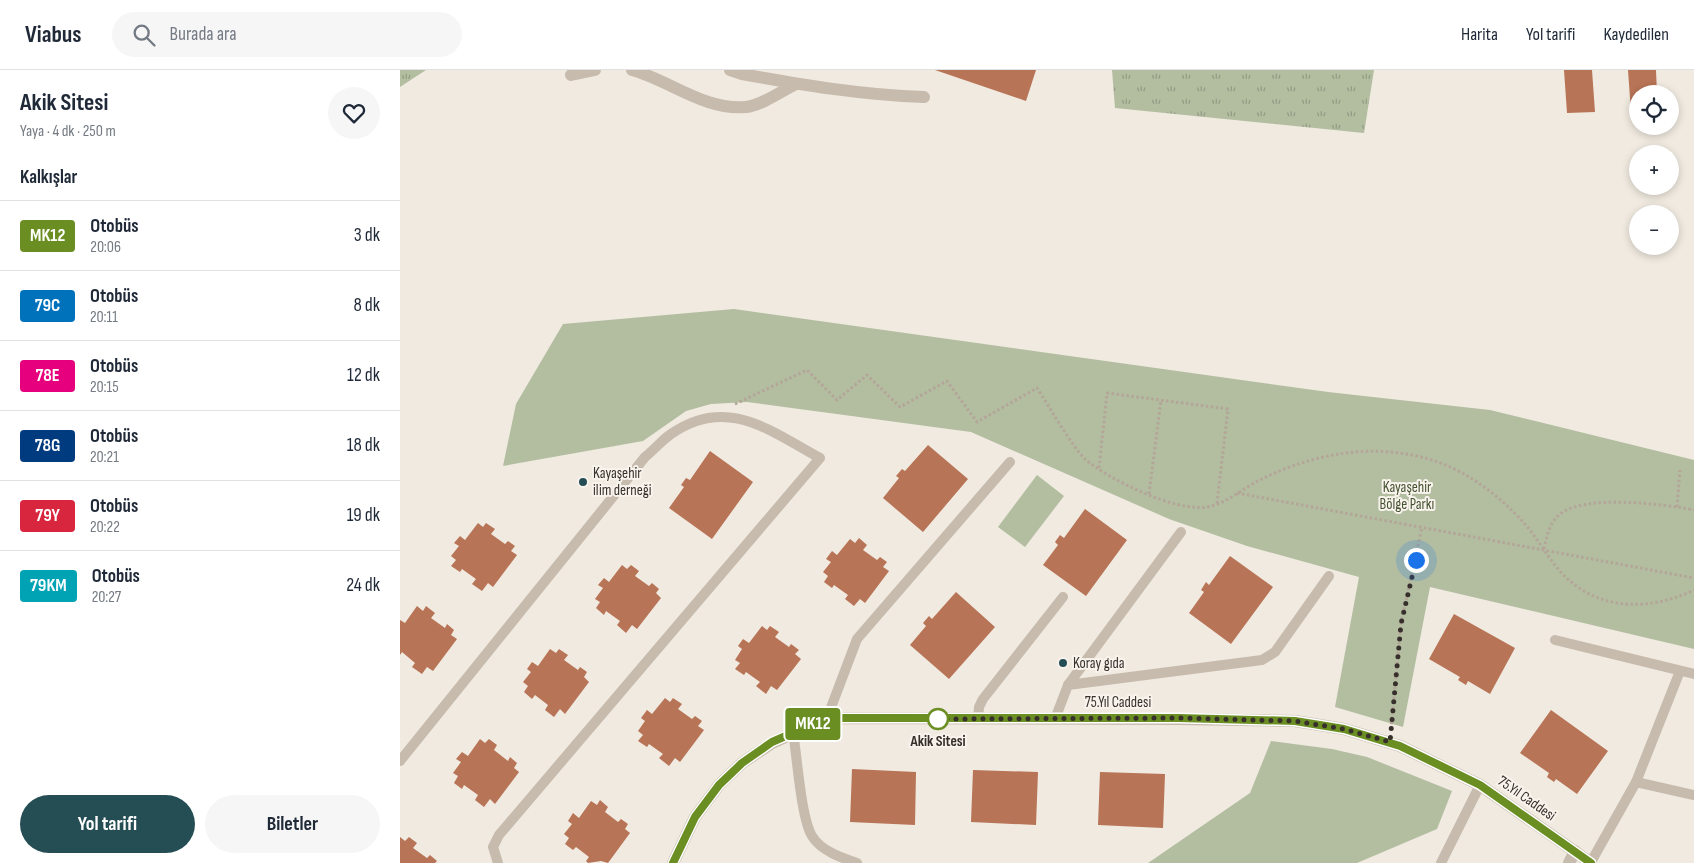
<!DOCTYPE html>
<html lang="tr">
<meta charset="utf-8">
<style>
:root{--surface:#fff;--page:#f6f6f7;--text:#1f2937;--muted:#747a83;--line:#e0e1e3;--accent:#254e54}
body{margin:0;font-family:"Sofia Sans Condensed",sans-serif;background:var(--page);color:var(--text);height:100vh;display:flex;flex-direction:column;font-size:19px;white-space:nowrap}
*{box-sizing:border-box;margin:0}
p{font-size:16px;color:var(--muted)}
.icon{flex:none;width:28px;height:28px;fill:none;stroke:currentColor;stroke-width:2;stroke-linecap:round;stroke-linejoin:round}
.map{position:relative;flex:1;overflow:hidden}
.side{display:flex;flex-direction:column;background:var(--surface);width:400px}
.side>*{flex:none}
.badge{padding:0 10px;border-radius:4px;font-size:18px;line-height:32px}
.tools{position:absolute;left:1229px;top:15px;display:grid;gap:10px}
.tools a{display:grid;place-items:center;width:50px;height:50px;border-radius:50%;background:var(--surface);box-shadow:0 2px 8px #0003;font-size:25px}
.you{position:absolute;width:25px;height:25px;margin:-12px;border:4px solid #fff;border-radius:50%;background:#1a73e8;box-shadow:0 0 0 8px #1a73e833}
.map>.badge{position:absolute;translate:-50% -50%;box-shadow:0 0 0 2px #fff}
h2{padding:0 20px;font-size:19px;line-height:45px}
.round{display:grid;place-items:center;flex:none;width:52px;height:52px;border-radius:26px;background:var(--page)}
.overview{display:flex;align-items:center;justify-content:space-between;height:85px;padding:0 20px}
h1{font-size:24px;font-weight:700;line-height:38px}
.action{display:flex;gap:10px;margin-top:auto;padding:10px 20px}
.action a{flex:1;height:58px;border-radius:30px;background:var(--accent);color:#fff;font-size:20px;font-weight:700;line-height:58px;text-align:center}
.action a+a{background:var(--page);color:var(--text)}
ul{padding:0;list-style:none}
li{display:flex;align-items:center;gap:15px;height:70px;padding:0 20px;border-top:1px solid var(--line)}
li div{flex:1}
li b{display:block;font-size:19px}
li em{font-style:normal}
li .badge{min-width:55px;font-weight:700;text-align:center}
header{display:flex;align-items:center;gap:30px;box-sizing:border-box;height:70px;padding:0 25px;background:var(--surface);border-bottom:1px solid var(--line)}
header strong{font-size:24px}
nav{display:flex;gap:28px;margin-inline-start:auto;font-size:18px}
.search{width:350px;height:45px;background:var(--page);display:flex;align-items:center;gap:12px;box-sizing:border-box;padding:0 18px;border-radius:28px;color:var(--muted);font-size:19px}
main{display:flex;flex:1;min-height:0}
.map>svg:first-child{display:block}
.grass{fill:url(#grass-tufts)}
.green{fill:#b3bea1}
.building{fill:#b87456}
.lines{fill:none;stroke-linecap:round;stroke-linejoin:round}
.path{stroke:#b3a597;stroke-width:3;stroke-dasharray:2.5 2.5;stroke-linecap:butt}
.service{stroke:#c7bbad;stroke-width:10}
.minor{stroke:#c7bbad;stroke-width:12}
.tertiary{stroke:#c7bbad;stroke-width:12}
.line-casing{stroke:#fff;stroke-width:11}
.line{stroke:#6b8e23;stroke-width:8}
.walk{stroke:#372f2b;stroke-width:5;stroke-dasharray:0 9}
.poi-dot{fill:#254e54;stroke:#f8f3ec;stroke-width:2}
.stop-dot{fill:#fff;stroke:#6b8e23;stroke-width:2.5}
.labels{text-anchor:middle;stroke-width:4;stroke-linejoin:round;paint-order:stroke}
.poi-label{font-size:15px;fill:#372f2b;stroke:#f8f3ec;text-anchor:start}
.park-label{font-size:15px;fill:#445231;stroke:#f8f3ec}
.street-label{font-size:15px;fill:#372f2b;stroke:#f8f3ec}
.stop-label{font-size:15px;font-weight:bold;fill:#372f2b;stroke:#f8f3ec}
</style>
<header>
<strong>Viabus</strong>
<div class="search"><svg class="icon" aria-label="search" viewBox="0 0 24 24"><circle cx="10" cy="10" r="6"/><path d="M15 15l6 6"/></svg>Burada ara</div>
<nav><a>Harita</a><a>Yol tarifi</a><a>Kaydedilen</a></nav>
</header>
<main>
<section class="side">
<div class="overview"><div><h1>Akik Sitesi</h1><p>Yaya · 4 dk · 250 m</p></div><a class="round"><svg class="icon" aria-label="heart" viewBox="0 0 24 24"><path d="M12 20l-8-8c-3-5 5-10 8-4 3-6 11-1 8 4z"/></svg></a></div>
<h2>Kalkışlar</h2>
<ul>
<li><span class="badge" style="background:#6b8e23;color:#fff">MK12</span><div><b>Otobüs</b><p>20:06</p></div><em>3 dk</em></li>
<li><span class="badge" style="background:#0072bc;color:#fff">79C</span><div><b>Otobüs</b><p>20:11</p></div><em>8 dk</em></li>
<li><span class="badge" style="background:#e6007e;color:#fff">78E</span><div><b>Otobüs</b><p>20:15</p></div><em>12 dk</em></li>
<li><span class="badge" style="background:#003b80;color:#fff">78G</span><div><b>Otobüs</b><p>20:21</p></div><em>18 dk</em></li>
<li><span class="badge" style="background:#d7263d;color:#fff">79Y</span><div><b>Otobüs</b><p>20:22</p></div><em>19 dk</em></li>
<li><span class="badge" style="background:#00a3b4;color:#fff">79KM</span><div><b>Otobüs</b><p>20:27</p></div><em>24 dk</em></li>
</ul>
<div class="action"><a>Yol tarifi</a><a>Biletler</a></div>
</section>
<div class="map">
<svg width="1294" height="793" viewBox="0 0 1294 793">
<defs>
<pattern id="grass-tufts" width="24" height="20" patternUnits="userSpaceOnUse" patternTransform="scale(1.25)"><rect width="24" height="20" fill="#b3bea1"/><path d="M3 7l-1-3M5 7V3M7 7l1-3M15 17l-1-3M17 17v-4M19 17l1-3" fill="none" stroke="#929b83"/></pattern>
</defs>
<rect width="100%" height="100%" fill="#f0eae0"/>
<!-- grass -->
<g class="grass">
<path d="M0 0H26L0 17Z"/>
<path d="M712 0H974L964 63 715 38Z"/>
</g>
<!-- green -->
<g class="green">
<path d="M334 239 928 322 1090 340 1294 390V579L1030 517 1003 657 935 637 959 507 847 476 769 449 571 362 347 332 311 334 286 341 243 371 103 396 116 334 163 254Z"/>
<path d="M637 405 664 426 625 477 598 457Z"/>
<path d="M871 671 932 679 967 687 1052 721 1037 759 957 793H748L850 723Z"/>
</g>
<!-- building -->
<g class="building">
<path d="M535 0H636L626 31Z"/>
<path d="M1164 0H1192L1195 42 1167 43Z"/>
<path d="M1228 0H1256L1257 24H1238V41L1231 42Z"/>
<path d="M528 375 568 409 523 462 483 428 499 408 496 406 502 399 505 401Z"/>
<path d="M310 381 353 412 312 469 269 438 284 417 281 415 286 408 290 410Z"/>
<path d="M685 439 727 470 686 526 643 495 658 475 655 472 660 465 664 468Z"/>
<path d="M78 453 83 457 86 453 95 459 91 464 105 474 108 471 115 476 111 481 117 485 93 517 88 513 82 521 72 514 76 509 62 499 60 502 51 496 56 490 51 486 59 476 54 473 60 466 65 470Z"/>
<path d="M459 468 467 475 463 480 477 490 480 487 487 492 483 497 489 501 465 533 460 529 454 536 445 529 448 525 434 515 432 518 424 512 428 506 423 502 431 492 426 489 432 481 437 485 450 469 455 473Z"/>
<path d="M830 486 873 517 831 574 789 543 804 522 801 520 806 512 809 515Z"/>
<path d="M222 495 227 499 231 495 239 501 235 506 249 516 252 513 259 519 256 523 261 528 237 559 232 555 226 563 217 555 220 551 206 541 204 545 196 538 200 532 195 529 203 518 198 515 204 508 209 512Z"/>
<path d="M556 522 595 557 549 609 510 575 526 556 523 553 529 546 532 549Z"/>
<path d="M17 536 23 541 26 536 35 543 31 548 45 558 47 554 54 560 51 565 57 569 33 601 27 597 22 604 12 597 15 593 2 582 0 585V550L5 553Z"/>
<path d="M1054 544 1115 578 1090 624 1068 611 1066 615 1058 610 1060 607 1029 589Z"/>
<path d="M362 556 367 560 370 556 379 562 375 567 389 577 391 574 399 580 395 584 401 589 377 620 371 616 366 624 356 616 360 612 346 602 344 605 335 599 340 593 335 590 342 579 338 576 343 569 349 573Z"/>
<path d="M150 579 156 583 159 579 168 585 164 590 178 600 180 597 187 602 184 607 189 612 165 644 160 639 154 647 145 640 148 635 135 625 132 629 124 622 128 616 123 612 131 602 127 599 132 592 138 596Z"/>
<path d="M265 628 270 632 273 628 282 634 278 639 292 649 295 646 302 651 298 656 304 660 280 692 275 688 269 696 259 688 263 684 249 674 247 677 238 671 243 665 238 661 245 651 241 648 247 640 252 644Z"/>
<path d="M1151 640 1208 681 1177 724 1156 709 1154 712 1147 707 1149 703 1120 683Z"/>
<path d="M80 669 85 673 89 669 97 675 94 680 108 691 110 687 117 693 114 698 119 702 95 734 90 729 84 737 75 730 78 725 64 715 62 719 54 713 58 706 53 703 61 692 56 689 62 682 68 686Z"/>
<path d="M452 699 516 702 515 755 450 752Z"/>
<path d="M573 700 638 702 636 755 571 752Z"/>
<path d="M700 702 765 704 763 758 698 755Z"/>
<path d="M200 730 208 737 205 742 218 752 221 749 228 754 225 759 230 763 208 793 201 791 188 793 186 791 189 787 176 777 173 780 165 774 169 768 164 764 172 754 168 751 173 743 179 748 191 731 197 735Z"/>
<path d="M0 767 5 771 9 767 17 773 13 778 27 788 30 785 37 791 35 793H0Z"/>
</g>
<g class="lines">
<!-- path -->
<g class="path">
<path d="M335 334 407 300 437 330 467 305 500 337 547 311 577 352 637 318C649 336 671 375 685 389 708 409 775 442 806 437 824 435 842 419 858 411 907 386 962 374 1017 386 1059 395 1095 421 1124 453 1140 471 1151 495 1170 511 1206 542 1254 539 1294 520"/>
<path d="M699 398 707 323 828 339 817 433"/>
<path d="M837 423 1294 508"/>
<path d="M749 424 761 330"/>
<path d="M1277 437 1280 400"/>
<path d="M1144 479C1147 466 1149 453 1160 444 1186 424 1263 434 1294 440"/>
<path d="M991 659 1001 553 1022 457"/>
</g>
<!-- service -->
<g class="service">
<path d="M781 462 668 615 862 590 875 582 929 506"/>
<path d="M1155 570 1294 604"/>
<path d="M427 648 457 569 610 392"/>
<path d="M578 649 579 637 583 629 663 527"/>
<path d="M655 649 668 615"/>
<path d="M393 662C397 686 401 748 412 766 421 781 442 788 457 793"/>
<path d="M0 691 245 387C254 380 262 370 271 364 327 325 370 361 420 388L99 765 93 777 98 793"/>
<path d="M1236 712 1294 725"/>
<path d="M1191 792 1236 712 1280 601"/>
<path d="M1041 793 1080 715"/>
</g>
<!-- minor -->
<g class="minor">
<path d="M232 0C269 10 305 41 346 37 363 35 381 21 396 14"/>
<path d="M330 0 342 4C403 15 462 25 524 27"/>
<path d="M171 5 195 0"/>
<path d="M1169 793 1175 781"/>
</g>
<!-- tertiary -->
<path class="tertiary" d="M273 793 295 747 319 715 342 693 372 673 427 648 779 649 895 651 944 659 1000 676 1080 715 1191 793"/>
</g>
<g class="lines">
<!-- line casing -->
<g class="line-casing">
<path id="line" d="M273 793 295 747 319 715 342 693 372 672 427 648H779L895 651 944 659 1000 676 1080 715 1191 793"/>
</g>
<!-- line -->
<use href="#line" class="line"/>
<!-- walk -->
<path class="walk" d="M538 649 779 648 895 651 944 659 990 672 1001 554 1016 490"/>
</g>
<!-- markers -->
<g class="poi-dot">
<circle cx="183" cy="412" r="5"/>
<circle cx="663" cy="593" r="5"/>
</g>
<circle class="stop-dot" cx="538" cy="649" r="10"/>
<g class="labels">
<!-- poi labels -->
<g class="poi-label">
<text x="193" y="408">Kayaşehir<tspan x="193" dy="17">ilim derneği</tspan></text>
<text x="673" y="598">Koray gıda</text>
</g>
<!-- park labels -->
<g class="park-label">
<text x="1007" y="422">Kayaşehir<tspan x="1007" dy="17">Bölge Parkı</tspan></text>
</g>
<!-- street labels -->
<g class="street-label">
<text x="718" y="637">75.Yıl Caddesi</text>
<text transform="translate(1127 728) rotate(35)" y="5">75.Yıl Caddesi</text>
</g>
<!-- stop labels -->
<g class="stop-label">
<text x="538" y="676">Akik Sitesi</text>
</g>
</g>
</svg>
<div class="tools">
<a><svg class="icon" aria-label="locate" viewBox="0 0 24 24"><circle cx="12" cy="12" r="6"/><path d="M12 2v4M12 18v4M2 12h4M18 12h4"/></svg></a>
<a>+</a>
<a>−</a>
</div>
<div class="you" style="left:1016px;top:490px"></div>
<b class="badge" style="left:413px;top:654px;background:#6b8e23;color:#fff">MK12</b>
</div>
</main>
